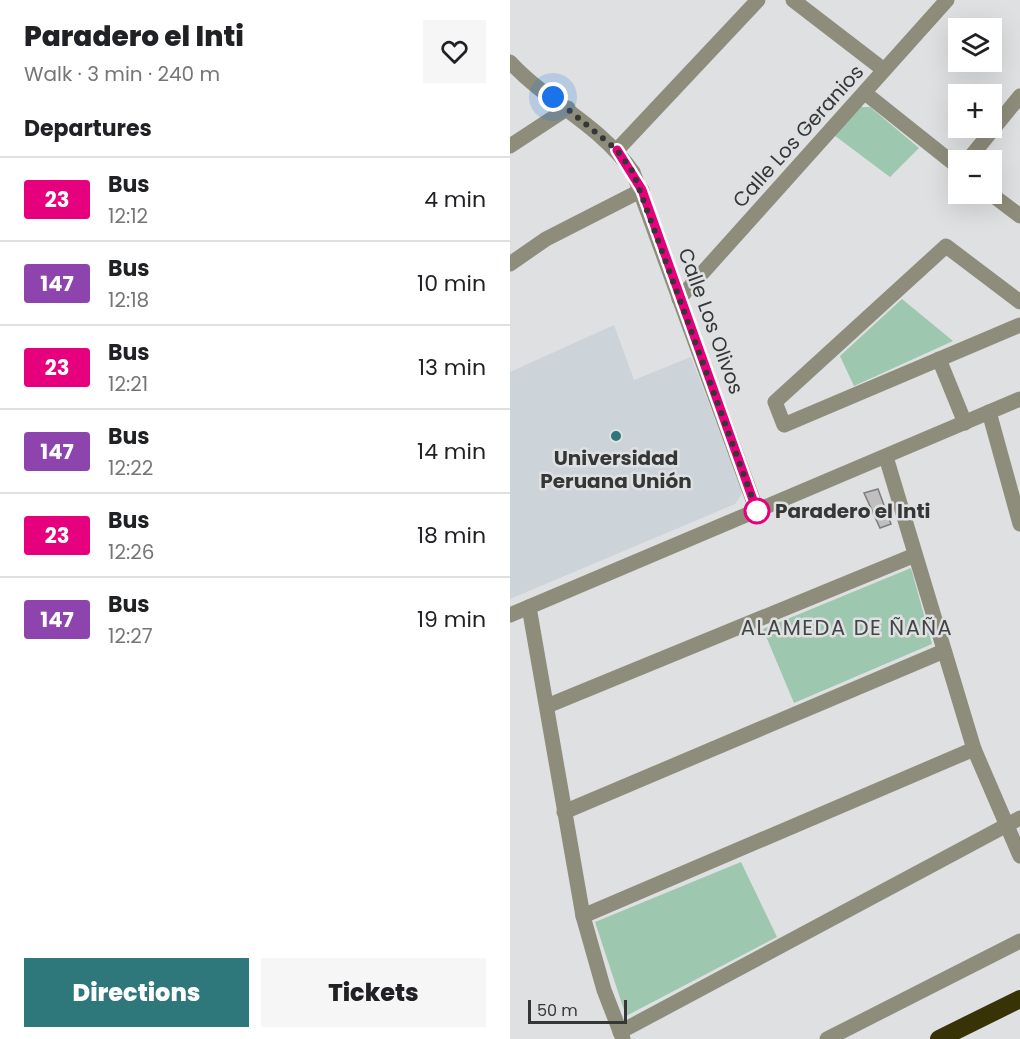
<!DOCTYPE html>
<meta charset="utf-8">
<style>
:root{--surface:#fff;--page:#f6f6f6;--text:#202124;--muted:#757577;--line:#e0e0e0;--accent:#2e777b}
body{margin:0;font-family:Poppins,sans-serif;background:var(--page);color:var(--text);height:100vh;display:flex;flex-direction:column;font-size:22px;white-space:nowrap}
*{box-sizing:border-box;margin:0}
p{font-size:20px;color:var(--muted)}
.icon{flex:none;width:33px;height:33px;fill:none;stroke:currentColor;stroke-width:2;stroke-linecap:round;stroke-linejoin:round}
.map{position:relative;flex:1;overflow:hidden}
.side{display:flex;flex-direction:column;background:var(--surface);width:510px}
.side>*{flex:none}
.badge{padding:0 12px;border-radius:4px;font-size:21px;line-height:39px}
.buttons{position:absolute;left:438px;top:18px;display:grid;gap:12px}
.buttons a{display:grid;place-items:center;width:54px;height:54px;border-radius:0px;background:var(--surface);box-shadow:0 6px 24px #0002;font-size:30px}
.scale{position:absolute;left:18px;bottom:15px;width:99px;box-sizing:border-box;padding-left:6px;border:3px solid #353636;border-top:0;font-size:16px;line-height:21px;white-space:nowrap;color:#353636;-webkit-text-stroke:4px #dee0e1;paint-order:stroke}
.you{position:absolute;width:30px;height:30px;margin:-15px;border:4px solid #fff;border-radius:50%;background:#1a73e8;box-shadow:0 0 0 9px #1a73e833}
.map>.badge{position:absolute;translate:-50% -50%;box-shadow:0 0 0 3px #fff}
h2{padding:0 24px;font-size:22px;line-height:54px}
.round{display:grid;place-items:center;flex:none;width:63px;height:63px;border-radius:0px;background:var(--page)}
.overview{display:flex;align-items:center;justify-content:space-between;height:102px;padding:0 24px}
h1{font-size:28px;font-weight:800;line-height:45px}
.cta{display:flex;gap:12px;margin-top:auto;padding:12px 24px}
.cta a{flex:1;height:69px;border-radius:0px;background:var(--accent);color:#fff;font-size:24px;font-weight:800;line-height:69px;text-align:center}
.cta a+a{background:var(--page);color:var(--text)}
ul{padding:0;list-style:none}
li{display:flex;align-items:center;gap:18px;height:84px;padding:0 24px;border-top:2px solid var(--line)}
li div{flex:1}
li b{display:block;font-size:22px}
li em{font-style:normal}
li .badge{min-width:66px;font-weight:700;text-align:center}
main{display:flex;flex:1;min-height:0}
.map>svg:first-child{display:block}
.built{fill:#ccd4da}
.green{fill:#9dc7af}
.building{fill:#c0bebf;stroke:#7e7d7e;stroke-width:1.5}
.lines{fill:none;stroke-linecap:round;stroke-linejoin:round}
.minor{stroke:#8e8d7b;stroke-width:15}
.highway{stroke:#373307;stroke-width:18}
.line-casing{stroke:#fff;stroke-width:14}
.line{stroke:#e6007e;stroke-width:9}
.walk{stroke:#353636;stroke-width:6;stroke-dasharray:0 10.8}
.poi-dot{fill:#2e777b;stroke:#dee0e1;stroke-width:2}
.stop-dot{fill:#fff;stroke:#e6007e;stroke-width:3}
.labels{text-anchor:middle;stroke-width:5;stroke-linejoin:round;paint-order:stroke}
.street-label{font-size:20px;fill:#353636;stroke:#dee0e1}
.poi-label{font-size:20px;font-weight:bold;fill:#353636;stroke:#dee0e1}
.stop-label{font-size:20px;font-weight:bold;fill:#353636;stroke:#dee0e1;text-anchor:start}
.neighbourhood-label{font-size:21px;letter-spacing:1.5px;fill:#434445;stroke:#dee0e1}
</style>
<main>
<section class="side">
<div class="overview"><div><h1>Paradero el Inti</h1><p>Walk · 3 min · 240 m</p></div><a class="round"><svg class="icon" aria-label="heart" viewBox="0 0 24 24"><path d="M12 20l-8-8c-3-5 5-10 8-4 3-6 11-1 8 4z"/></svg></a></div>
<h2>Departures</h2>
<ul>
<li><span class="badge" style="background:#e6007e;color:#fff">23</span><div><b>Bus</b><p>12:12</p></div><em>4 min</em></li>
<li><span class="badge" style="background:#8e44ad;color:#fff">147</span><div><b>Bus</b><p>12:18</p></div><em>10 min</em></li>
<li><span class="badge" style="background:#e6007e;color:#fff">23</span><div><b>Bus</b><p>12:21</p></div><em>13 min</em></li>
<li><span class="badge" style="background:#8e44ad;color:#fff">147</span><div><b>Bus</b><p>12:22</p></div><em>14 min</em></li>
<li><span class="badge" style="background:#e6007e;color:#fff">23</span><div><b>Bus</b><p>12:26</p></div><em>18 min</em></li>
<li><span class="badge" style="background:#8e44ad;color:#fff">147</span><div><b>Bus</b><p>12:27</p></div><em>19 min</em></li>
</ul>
<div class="cta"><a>Directions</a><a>Tickets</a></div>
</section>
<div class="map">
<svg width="510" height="1039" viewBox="0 0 510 1039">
<rect width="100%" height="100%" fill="#dee0e1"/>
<!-- built -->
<path class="built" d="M104 325 124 380 181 357 233 492 225 504 0 599V372Z"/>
<!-- green -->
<g class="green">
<path d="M350 107H360L409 148 380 177 324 135Z"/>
<path d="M392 299 443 341 344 386 330 356Z"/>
<path d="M401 568 422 644 284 703 253 629Z"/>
<path d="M231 862 267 937 116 1016 85 922Z"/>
</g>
<!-- building -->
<path class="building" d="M368 489 381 524 370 528 354 493Z"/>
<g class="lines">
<!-- minor -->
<g class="minor">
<path d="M283 0 374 70"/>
<path d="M0 62C38 103 89 124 123 172L247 511"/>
<path d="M355 93 448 167"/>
<path d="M0 146 58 108"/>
<path d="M107 150 248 0"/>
<path d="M458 160 510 96"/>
<path d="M481 194 510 216"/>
<path d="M0 264 36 239 132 190"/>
<path d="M169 299 437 0"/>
<path d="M510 302 436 246 265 402 274 425 510 325"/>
<path d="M429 359 455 423"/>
<path d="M479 412 510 524"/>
<path d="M376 457 464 749 510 856"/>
<path d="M19 607 73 916 94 990 113 1039"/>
<path d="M0 615 510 399"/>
<path d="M37 706 405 555"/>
<path d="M54 812 434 651"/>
<path d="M73 916 464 749"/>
<path d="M110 1032 510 818"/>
<path d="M317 1039 510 941"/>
</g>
<!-- highway -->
<path class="highway" d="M429 1039 510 999"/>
</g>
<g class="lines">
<!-- line casing -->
<g class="line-casing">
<path id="line" d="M107 150 132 190 247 511"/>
</g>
<!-- line -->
<use href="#line" class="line"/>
<!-- walk -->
<path class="walk" d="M43 97 107 150 123 172 247 511"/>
</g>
<!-- markers -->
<circle class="poi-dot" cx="106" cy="436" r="6"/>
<circle class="stop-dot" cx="247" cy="511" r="12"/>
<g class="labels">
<!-- street labels -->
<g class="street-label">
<text transform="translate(288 136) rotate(-48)" y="7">Calle Los Geranios</text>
<text transform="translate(201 321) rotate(70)" y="7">Calle Los Olivos</text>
</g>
<!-- poi labels -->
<g class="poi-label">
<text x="106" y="465">Universidad<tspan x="106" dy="23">Peruana Unión</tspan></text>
</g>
<!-- stop labels -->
<g class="stop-label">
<text x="265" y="518">Paradero el Inti</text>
</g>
<!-- neighbourhood labels -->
<g class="neighbourhood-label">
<text x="337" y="635">ALAMEDA DE ÑAÑA</text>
</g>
</g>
</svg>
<div class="buttons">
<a><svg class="icon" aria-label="layers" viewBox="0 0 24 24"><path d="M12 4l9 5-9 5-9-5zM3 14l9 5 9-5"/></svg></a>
<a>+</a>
<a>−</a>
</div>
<div class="scale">50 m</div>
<div class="you" style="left:43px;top:97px"></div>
</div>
</main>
